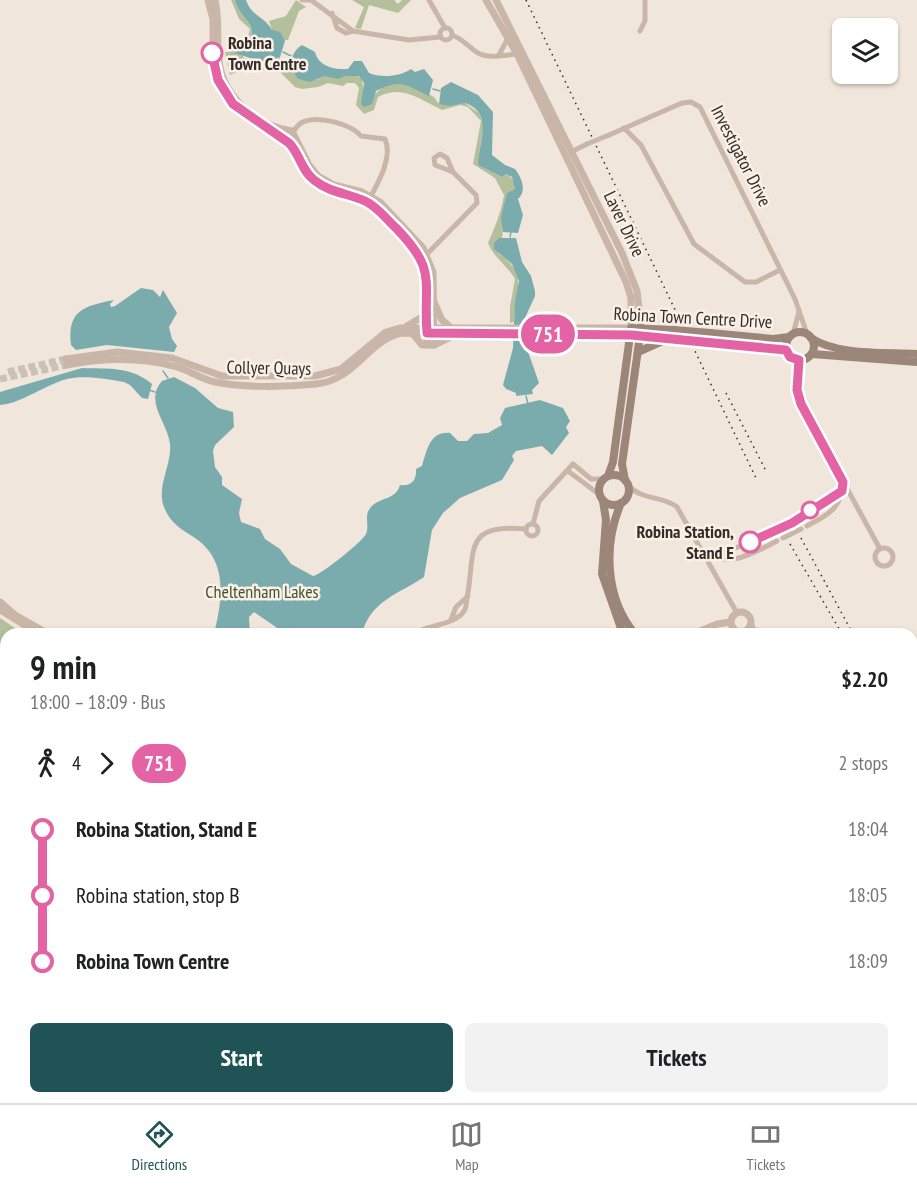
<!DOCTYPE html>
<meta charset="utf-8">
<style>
:root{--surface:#fff;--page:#f2f2f2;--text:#202124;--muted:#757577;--line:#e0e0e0;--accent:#1f5355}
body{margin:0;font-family:"PT Sans Narrow",sans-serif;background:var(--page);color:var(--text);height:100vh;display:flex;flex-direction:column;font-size:22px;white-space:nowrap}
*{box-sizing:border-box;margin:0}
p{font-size:20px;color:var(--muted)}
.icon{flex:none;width:33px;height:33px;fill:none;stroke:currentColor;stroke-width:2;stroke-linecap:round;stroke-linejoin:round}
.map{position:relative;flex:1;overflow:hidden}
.details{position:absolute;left:0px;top:628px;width:918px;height:476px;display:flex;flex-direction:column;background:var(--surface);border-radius:18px 18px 0 0;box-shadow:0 2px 4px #0004}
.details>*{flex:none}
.badge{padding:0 12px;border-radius:20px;font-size:21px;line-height:39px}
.fabs{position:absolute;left:832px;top:18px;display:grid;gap:12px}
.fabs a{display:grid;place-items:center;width:66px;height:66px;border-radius:9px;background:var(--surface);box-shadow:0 2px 4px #0004;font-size:30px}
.map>.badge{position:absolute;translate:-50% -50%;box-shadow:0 0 0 3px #fff}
.legs{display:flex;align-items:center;gap:9px;height:66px;padding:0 30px;font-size:20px}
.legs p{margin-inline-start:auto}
.overview{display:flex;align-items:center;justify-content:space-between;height:102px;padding:0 30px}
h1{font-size:33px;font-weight:600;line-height:45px}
.action{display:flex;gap:12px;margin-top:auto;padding:12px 30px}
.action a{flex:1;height:69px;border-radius:9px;background:var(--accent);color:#fff;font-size:24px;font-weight:600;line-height:69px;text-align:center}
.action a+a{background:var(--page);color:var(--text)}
ul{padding:0 30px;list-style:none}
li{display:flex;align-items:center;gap:21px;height:66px;font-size:22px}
li i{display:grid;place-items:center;width:9px;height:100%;margin:0 8px;background:currentColor}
li i::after{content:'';width:15px;height:15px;margin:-8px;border:4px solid;border-radius:50%;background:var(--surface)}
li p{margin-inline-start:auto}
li:first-child i{background:linear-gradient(#0000 50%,currentColor 0)}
li:last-child i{background:linear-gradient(currentColor 50%,#0000 0)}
.dock{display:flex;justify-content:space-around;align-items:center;height:84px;border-top:2px solid var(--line);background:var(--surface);font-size:16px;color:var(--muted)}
.dock a{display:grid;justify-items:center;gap:3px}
.dock .active{color:var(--accent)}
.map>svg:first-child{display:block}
.green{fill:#b4bf9c}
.water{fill:#7bacad}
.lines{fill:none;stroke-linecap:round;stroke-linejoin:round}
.stream{stroke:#7bacad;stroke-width:1.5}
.tertiary-tunnel{stroke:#cbc1b7;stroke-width:7;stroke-dasharray:7 3.5;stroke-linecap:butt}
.minor{stroke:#c9b6a8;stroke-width:5}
.tertiary{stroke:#c9b6a8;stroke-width:7}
.secondary{stroke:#9c8579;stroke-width:8}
.rail{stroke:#352c28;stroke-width:1.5;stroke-dasharray:1.5 4.5;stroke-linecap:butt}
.minor-bridge{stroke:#c9b6a8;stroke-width:5}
.secondary-bridge{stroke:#9c8579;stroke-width:8}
.line-1-casing{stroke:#fff;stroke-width:14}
.line-1{stroke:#e463a4;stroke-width:9}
.stop-1-dot{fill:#fff;stroke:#e463a4;stroke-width:3}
.labels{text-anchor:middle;stroke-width:5;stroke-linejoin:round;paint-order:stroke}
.stop-label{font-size:18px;font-weight:bold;fill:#352c28;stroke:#f9f0e8;text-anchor:start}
.street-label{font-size:18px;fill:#352c28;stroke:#f9f0e8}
.park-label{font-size:18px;fill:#46532c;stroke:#f9f0e8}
</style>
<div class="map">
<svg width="917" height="1103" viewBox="0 0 917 1103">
<rect width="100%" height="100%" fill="#f1e6db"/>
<!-- green -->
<g class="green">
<path d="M231 0H235C238 15 258 25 249 40L237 46 244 58 262 62 280 57 278 64 291 67 294 73 316 80 325 76H357L362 78 364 96 374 95 385 85 407 83 434 97 439 104 465 103 479 113 484 124 479 153 484 168 502 177 506 174C513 178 515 182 515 190L507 193C507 201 504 206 503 213 501 221 504 229 502 238H499L498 253C529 274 516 291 514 322L510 323V307L515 279C507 265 494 258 488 243 495 227 501 213 504 195L495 178 473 164 481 121 468 107 460 105 442 110C420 100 403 84 378 97L374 110 364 114 356 105 359 88 355 83H347L343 86 328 83 318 87 302 89 295 87 279 71 272 72 271 68 248 72 241 70 230 75 225 52H230L235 44 247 39 250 29 239 19Z"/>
<path d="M296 0 306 7 299 11 288 40H283L282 36 272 30 269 21 286 16Z"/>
<path d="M352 0H394L398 4 402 0H411L398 13 369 5 361 29 355 28 364 7Z"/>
<path d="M0 618 24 634H6V726L0 717Z"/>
<path d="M912 843 917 851V934L912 945Z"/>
<path d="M483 1098H845L843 1103H487Z"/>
</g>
<!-- water -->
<g class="water">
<path d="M235 0H246C252 17 264 16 272 30L280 32 285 41 280 57 262 62 235 53 237 46 249 40C259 25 238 16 235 0Z"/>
<path d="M302 45 315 52C318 66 334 70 348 69L354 61H362L369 73C380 78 400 77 411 69L415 72 424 69 433 80 429 96C405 85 402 78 376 91L372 104 364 107 361 104 364 83 359 76H345L338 79 325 76 310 82 298 79C290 67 289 53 302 45Z"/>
<path d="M451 82 478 95 493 112 492 155 505 165 515 169C522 178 527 191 518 199L523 215 518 233 503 232 501 218 507 193 515 189 512 177 506 174 502 177 478 165C478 142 495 114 465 103L449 106 439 104 441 88Z"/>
<path d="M499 238H516L522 262 531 276 535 291V296L525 318V343L539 383 532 390 533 394 516 396V393L506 389 503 385 513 348 515 302 519 281 512 264 494 249V243Z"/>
<path d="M141 288 153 290 160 297 163 290 177 313 169 327 172 339 177 346 174 352 107 345 76 350 71 345C67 310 84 306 114 300L110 304 111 307 115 306Z"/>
<path d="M82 368C107 369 131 366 152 384L148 399 142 398 130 385 124 382C106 379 84 375 67 379 47 384 20 404 0 405V392Z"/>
<path d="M174 377 195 388 218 408 233 412 234 427 215 445 213 451 215 467 222 477V485L242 499 239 513 241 522 260 529 265 539 280 549 291 564 313 576C321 575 363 541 366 534 370 524 363 516 371 507 380 497 396 500 400 485 411 487 417 480 416 469L422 466C427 450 430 431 450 433L458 441H467L474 434 488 433 502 425 500 418 505 408 540 400 563 408 570 421 566 427 569 433 552 455 542 446 516 451 512 456 514 460 502 480 460 498 443 513 432 530 424 577C399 594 370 601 362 634H286L254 612 249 617 250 634H214C222 601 229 561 195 538 181 529 170 523 164 507 156 487 172 465 170 444 167 421 144 402 162 381Z"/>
<path d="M917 950V1062L912 1072V961Z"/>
</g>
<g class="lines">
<!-- stream -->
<g class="stream">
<path d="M283 52 293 57"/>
<path d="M433 89 440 91"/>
<path d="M510 237 511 232"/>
<path d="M163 371 168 378"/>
<path d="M149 390 155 392"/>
<path d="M526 396 528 404"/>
<path d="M675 1098C687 1103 713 1100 729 1103"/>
<path d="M531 1103V1098"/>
<path d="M561 1103 568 1098"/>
<path d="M745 1103 757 1098"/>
</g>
<!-- tertiary-tunnel -->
<g class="tertiary-tunnel">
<path d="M8 372 66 359"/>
<path d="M0 379 67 365"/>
<path d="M751 626 757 634"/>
<path d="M746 631 752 634"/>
</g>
<!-- minor -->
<g class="minor">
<path d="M302 0H310"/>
<path d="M311 0 353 31 346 33 337 28 332 13"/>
<path d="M429 0 445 28"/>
<circle cx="446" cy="34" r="6"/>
<path d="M353 31 409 40 440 37"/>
<path d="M640 31 645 21V0"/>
<path d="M452 35C463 39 466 45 475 51 486 60 504 55 517 54"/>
<path d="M499 55 508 38"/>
<path d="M624 128 641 145 694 244 745 282H756L780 270"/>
<path d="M293 132C296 128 299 123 303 122 318 115 351 124 361 136L385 139C393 156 379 181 371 196"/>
<path d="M609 135 682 103 691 102 700 107 795 299 807 334"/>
<path d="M573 151 587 144"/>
<path d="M440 154 447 158 453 172 435 165 434 158Z"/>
<path d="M427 254 477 203 476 195 453 172"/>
<path d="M793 334 799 312"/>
<path d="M799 360 797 390 801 404 880 549"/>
<path d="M568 471 600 495"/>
<path d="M628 485C642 501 662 495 677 507L737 613"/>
<path d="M802 517 841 492"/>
<path d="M533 524 539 501 573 464 591 479H604"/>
<circle cx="532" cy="530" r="6"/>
<path d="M807 526C828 515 842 508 843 483"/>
<circle cx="884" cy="557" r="9"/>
<path d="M703 551C730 569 751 554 777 541"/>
<path d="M715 557 772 532"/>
<path d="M451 620 456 607 468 596"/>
<path d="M422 630C434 625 457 623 464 611 467 607 466 602 467 598 476 551 462 523 526 529"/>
<path d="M0 732 4 730"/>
<path d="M0 769 6 776"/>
<path d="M0 798 6 794"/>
<path d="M0 851 6 853"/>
<path d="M0 883H6"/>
<path d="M138 1098 162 1103"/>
<path d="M337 1098 341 1103"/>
<path d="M408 1098 409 1103"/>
<path d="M177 1103 189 1098"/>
</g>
<!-- tertiary -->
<g class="tertiary">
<path d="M208 0 213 19V64L224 92 240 111 289 143 296 150 303 169 313 179 331 190 370 204 419 254 426 274 427 345"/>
<path d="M215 0C220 21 216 40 219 61 223 97 257 126 292 131L309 165 318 176 334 185 362 192 380 202 423 248 433 272 434 345"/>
<path d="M496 0 622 253 637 291 641 328"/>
<path d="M434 302 442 320 450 327"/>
<path d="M407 326 427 314"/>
<path d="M412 333 422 345H434L455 335"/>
<path d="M66 359 117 352 172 358 222 376H315L341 369 386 332 400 328H631V298L626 282 517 54 486 0"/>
<path d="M67 365C103 358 141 357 177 367 190 371 201 379 215 382 243 388 287 387 316 384 356 380 367 341 401 333L631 335"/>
<path d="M0 602 15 615 49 634"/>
<path d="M0 610 39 634"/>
<circle cx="741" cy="622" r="10"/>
<path d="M693 634 717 624 731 622"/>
</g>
<!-- secondary -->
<g class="secondary">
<circle cx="800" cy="346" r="14"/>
<path d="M710 333 773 339 789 337"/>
<path d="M636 335 679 340"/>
<path d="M811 338C839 356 884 352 917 354"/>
<path d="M714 343 786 350"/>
<path d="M638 352 667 339"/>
<path d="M812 354 917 362"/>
<circle cx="614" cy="490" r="15"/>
<path d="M608 476 613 462 631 328 674 330"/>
<path d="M625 480 622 464 641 328"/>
<path d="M603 501 606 520 602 574 623 634"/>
<path d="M621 503C603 545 605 598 635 634"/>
<path d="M0 965 6 960"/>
<path d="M0 976 6 970"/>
</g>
<!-- rail -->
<g class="rail">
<path d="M526 0 756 478"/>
<path d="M726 393 767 473"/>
<path d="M801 538 853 634"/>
<path d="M790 544 842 634"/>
<path d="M912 741 917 749"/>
</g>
<!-- minor-bridge -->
<g class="minor-bridge">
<path d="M587 144 609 135"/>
<path d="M778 529 796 521"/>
<path d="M783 538 801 529"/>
</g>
<!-- secondary-bridge -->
<g class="secondary-bridge">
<path d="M674 330 710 333"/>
<path d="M679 340 714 343"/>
</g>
</g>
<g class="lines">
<!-- line-1 casing -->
<g class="line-1-casing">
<path id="line-1" d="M212 53 218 80 233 104 289 143C300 154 301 170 314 180 330 193 348 193 365 201 378 207 386 219 396 228 438 271 423 280 427 333L631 335 786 350 790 357 799 360 797 390 801 404 843 482 842 491 792 523 750 542"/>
</g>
<!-- line-1 -->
<use href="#line-1" class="line-1"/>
</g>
<!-- markers -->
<g class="stop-1-dot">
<circle cx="212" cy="53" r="10"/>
<circle cx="810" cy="510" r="8"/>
<circle cx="750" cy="542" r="10"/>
</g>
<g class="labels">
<!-- stop labels -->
<g class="stop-label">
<text x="228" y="49">Robina<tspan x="228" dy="21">Town Centre</tspan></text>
<text x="734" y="538" text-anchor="end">Robina Station,<tspan x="734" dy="21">Stand E</tspan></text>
</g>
<!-- street labels -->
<g class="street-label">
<text transform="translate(741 156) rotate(63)" y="6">Investigator Drive</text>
<text transform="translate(624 224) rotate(64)" y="6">Laver Drive</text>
<text transform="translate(693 318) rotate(3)" y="6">Robina Town Centre Drive</text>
<text transform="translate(269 368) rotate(1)" y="6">Collyer Quays</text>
</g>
<!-- park labels -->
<g class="park-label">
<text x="262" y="598">Cheltenham Lakes</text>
</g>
</g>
</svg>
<div class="fabs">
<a><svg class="icon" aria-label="layers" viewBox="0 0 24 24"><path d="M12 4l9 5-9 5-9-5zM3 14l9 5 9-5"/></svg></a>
</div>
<b class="badge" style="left:548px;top:334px;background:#e463a4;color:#fff">751</b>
<section class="details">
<div class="overview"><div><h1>9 min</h1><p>18:00 – 18:09 · Bus</p></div><b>$2.20</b></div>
<div class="legs"><svg class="icon" aria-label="walk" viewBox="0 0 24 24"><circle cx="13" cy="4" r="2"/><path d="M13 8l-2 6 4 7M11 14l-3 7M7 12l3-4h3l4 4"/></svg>4<svg class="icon" aria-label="forward" viewBox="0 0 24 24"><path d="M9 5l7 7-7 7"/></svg><b class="badge" style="background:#e463a4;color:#fff">751</b><p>2 stops</p></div>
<ul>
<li><i style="color:#e463a4"></i><b>Robina Station, Stand E</b><p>18:04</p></li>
<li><i style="color:#e463a4"></i><span>Robina station, stop B</span><p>18:05</p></li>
<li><i style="color:#e463a4"></i><b>Robina Town Centre</b><p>18:09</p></li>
</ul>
<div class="action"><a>Start</a><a>Tickets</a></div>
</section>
</div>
<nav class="dock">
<a class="active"><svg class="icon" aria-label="directions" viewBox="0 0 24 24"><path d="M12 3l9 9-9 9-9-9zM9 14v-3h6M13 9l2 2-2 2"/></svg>Directions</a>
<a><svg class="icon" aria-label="map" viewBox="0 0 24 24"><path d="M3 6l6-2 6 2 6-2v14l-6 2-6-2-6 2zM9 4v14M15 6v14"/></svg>Map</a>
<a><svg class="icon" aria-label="tickets" viewBox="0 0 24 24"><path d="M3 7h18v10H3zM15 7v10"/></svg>Tickets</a>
</nav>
